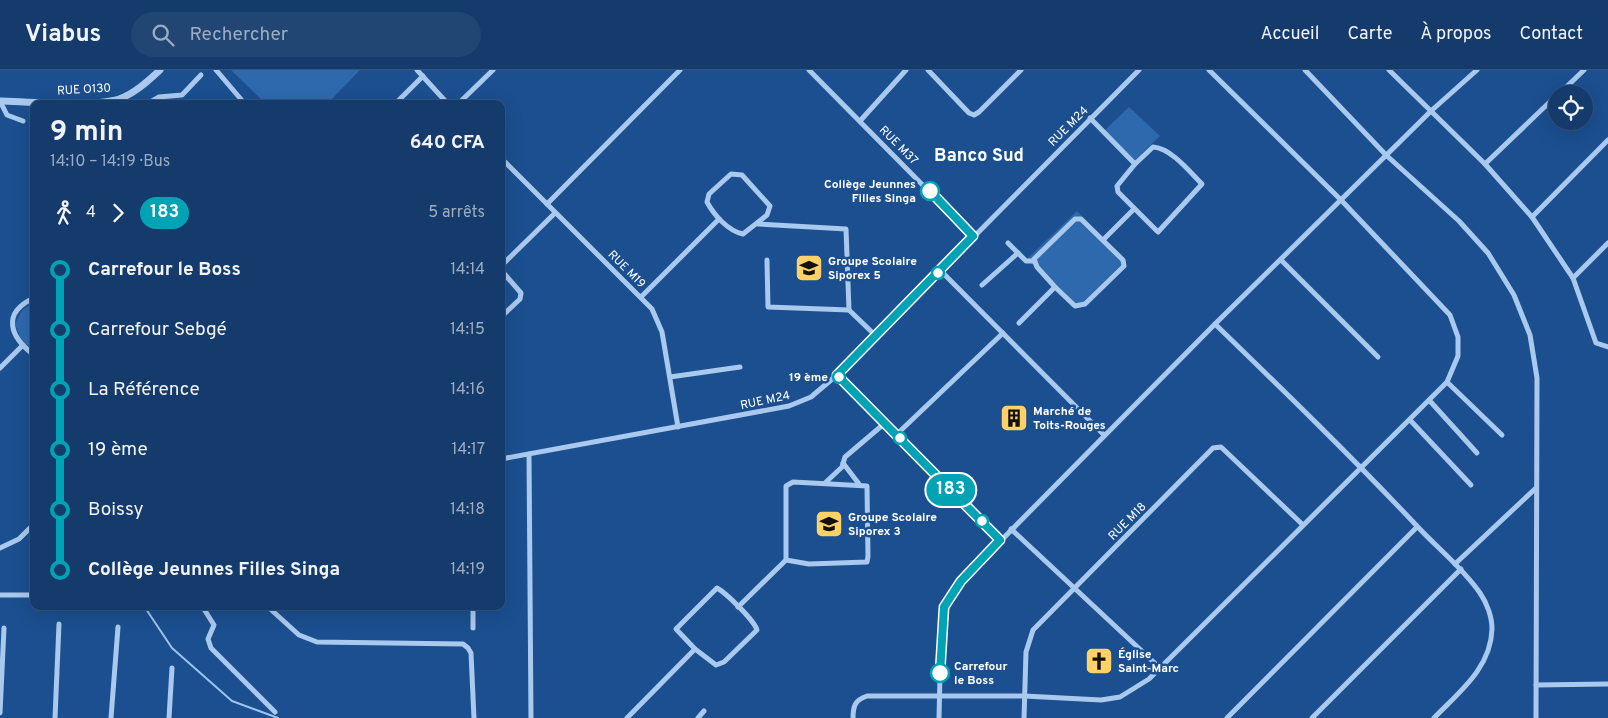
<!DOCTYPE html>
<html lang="fr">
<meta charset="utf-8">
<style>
:root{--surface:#143b6b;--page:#214673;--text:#f1f3f6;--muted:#9dadc1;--line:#33557e}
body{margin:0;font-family:Overpass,sans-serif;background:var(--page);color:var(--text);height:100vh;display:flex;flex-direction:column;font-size:19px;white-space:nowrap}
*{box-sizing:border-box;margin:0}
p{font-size:16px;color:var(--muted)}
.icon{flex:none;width:28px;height:28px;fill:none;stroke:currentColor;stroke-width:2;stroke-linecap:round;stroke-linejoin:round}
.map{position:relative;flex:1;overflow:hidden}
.drawer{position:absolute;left:30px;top:30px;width:475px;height:510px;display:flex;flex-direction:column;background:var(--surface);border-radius:10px;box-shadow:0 5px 20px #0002,0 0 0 1px var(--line)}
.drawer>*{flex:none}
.badge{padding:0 10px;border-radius:16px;font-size:18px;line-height:32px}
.fabs{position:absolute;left:1548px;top:15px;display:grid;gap:10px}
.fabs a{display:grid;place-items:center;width:45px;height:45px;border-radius:50%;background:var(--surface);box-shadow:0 5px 20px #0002,0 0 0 1px var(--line);font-size:25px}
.map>.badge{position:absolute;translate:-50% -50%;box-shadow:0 0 0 2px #fff}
.legs{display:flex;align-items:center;gap:8px;height:55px;padding:0 20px;font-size:16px}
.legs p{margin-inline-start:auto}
.headline{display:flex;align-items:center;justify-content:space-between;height:85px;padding:0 20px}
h1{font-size:28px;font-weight:700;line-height:38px}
ul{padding:0 20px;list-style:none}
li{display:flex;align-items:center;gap:18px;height:60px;font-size:19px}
li i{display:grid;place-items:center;width:8px;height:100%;margin:0 6px;background:currentColor}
li i::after{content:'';width:12px;height:12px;margin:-6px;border:4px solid;border-radius:50%;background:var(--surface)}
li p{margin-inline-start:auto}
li:first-child i{background:linear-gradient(#0000 50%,currentColor 0)}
li:last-child i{background:linear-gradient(currentColor 50%,#0000 0)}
header{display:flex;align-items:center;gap:30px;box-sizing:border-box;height:70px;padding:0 25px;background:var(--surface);border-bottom:1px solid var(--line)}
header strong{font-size:24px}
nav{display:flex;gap:28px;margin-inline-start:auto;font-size:18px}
.search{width:350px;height:45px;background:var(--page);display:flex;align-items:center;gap:12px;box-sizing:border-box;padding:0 18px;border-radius:28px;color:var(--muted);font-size:19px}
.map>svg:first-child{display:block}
.green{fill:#2e69ad}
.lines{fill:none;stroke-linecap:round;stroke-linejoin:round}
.stream{stroke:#9cc4f0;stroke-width:2}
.minor{stroke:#a9c9ee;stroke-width:5}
.tertiary{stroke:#a9c9ee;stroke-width:7}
.line-1-casing{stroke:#fff;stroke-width:11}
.line-1{stroke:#00a3b4;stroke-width:8}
.stop-1-dot{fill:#fff;stroke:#00a3b4;stroke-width:2.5}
.labels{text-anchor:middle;stroke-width:5;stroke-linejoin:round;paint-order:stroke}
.street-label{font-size:12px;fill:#fff;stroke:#1b4f8f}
.stop-label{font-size:12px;font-weight:bold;fill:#fff;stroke:#1b4f8f;text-anchor:end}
.poi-label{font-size:12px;font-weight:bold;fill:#fff;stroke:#1b4f8f;text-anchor:start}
.district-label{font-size:18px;font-weight:bold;fill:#fff;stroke:#1b4f8f}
</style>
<header>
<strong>Viabus</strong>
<div class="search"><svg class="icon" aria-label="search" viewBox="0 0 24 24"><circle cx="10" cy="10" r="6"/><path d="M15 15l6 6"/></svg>Rechercher</div>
<nav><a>Accueil</a><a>Carte</a><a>À propos</a><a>Contact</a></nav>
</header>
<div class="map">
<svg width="1608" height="648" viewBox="0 0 1608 648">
<rect width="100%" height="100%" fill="#1b4f8f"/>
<!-- green -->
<g class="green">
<path d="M231 0H360L327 34H266Z"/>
<path d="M1129 37 1160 66 1134 91 1103 62Z"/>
<path d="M1077 141 1125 191 1076 239 1027 189Z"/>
<path d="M34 232V278L23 274 15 254 22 240Z"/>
</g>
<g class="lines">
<!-- stream -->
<path class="stream" d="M144 536 172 578 232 631 278 648"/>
<!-- minor -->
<g class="minor">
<path d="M216 0 245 34"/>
<path d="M417 0 448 34"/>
<path d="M809 0 973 166"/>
<path d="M928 0 969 43 974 45 979 42 1021 0"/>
<path d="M1305 0 1386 85 1459 151 1488 183 1514 225 1530 265 1537 308 1536 648"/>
<path d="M1389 0 1485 94 1532 147 1573 208 1596 273 1608 277"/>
<path d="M1559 24 1584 0"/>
<path d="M0 31 7 45 23 51"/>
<path d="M147 34 159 27 182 25 201 5"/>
<path d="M395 34 423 6"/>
<path d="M458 34 493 0"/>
<path d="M1090 48 1135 94"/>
<path d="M860 51 906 0"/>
<path d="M1153 77C1171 78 1190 102 1202 114L1158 162 1118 122 1117 116 1135 94Z"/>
<path d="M501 88 652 239 662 262 678 357"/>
<path d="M1485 94 1556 26"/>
<path d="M731 104 742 105 770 136 767 145 743 164C728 161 714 145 707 132L709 124Z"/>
<path d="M547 134 680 0"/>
<path d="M1532 147 1608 70"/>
<path d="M758 154 846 159 849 240 876 266"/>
<path d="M1103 170 1134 139"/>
<path d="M1008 173 1026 191H1034"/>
<path d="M767 190 768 237 849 240"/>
<path d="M1281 190 1378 287"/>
<path d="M501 196 555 143"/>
<path d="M501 200 521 223 520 229 501 247"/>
<path d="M940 200 1104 365"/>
<path d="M1573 208 1608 173"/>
<path d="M982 215 1018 183"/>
<path d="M641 227 719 149"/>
<path d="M34 228C1 243 10 267 34 285"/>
<path d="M1019 253 1055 217 1075 236 1085 234 1124 196 1123 190 1081 149H1075L1034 189 1037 197 1055 217"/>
<path d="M1215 254C1283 320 1351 386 1416 455 1437 478 1462 497 1480 523 1487 533 1492 547 1492 559 1491 598 1459 622 1434 648"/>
<path d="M0 298 22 276"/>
<path d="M837 305 1001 470"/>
<path d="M670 307 740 297"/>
<path d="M1447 312 1502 365"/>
<path d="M1429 330 1477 383"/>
<path d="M1410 350 1471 415"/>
<path d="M896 365 1003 263"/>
<path d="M529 384 531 648"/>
<path d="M501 389 789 336 811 327 837 305 1139 0"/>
<path d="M843 393 859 414"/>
<path d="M825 413 842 397 845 387 885 353"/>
<path d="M1011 459 1160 598"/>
<path d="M0 478 19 469 34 454"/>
<path d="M1455 494 1536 418"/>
<path d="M717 518C726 523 754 550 757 560L724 592 716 595 695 579 676 559Z"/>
<path d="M0 525H34"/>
<path d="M202 536 214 555 208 569 211 578 275 642"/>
<path d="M267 536 299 565 317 572 463 574 468 578 471 583 474 648"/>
<path d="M473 536V558"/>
<path d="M738 537 786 490V416L793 412 867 416 868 486 867 492 809 494 786 490"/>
<path d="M1536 615 1608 614"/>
<path d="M0 643 4 558"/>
<path d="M55 648 59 554"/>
<path d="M111 648 118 557"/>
<path d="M169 648 172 598"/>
<path d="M627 648 695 579"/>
<path d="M698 648 704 641"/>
<path d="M853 648C853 636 855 630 867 626H1024L1101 630 1120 627 1149 609 1447 312 1458 286V267L1450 245 1341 130 1209 0"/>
<path d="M939 648 941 561 944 537 961 511 1215 254 1431 41 1477 0"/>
<path d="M1024 648 1026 582 1033 560 1213 378 1221 377 1303 455"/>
<path d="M1227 648 1417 457"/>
<path d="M1312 648 1461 499"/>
</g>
<!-- tertiary -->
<path class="tertiary" d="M0 31C31 32 92 37 119 29 134 24 148 11 160 0"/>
</g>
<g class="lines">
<!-- line-1 casing -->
<g class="line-1-casing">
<path id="line-1" d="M930 121 973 166 837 305 1000 470 961 511 944 537 940 603"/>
</g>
<!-- line-1 -->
<use href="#line-1" class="line-1"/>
</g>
<!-- icons -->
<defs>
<g id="school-square" transform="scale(1.4375)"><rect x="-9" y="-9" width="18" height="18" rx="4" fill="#ffd166" stroke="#1b4f8f"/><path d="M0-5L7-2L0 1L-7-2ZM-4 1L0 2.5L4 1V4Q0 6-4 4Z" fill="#111"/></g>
<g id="building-square" transform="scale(1.4375)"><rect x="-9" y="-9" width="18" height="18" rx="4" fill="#ffd166" stroke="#1b4f8f"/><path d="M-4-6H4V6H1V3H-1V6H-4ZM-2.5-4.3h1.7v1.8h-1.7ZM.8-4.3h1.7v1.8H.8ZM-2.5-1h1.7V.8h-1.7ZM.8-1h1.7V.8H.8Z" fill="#111"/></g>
<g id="church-square" transform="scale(1.4375)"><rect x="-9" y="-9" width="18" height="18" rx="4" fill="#ffd166" stroke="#1b4f8f"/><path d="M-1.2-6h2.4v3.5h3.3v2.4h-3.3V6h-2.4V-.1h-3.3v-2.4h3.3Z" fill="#111"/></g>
</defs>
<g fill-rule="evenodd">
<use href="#school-square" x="809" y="198"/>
<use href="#building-square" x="1014" y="348"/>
<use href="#school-square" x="829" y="454"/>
<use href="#church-square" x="1099" y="591"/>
</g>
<!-- markers -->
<g class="stop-1-dot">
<circle cx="930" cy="121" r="9"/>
<circle cx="938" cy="203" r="6"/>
<circle cx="839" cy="307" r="6"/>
<circle cx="900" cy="368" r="6"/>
<circle cx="982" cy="451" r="6"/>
<circle cx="940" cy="603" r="9"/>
</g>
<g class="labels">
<!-- street labels -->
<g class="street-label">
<text transform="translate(84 19) rotate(-3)" y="4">RUE O130</text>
<text transform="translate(1068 56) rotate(-45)" y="4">RUE M24</text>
<text transform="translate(899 75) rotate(45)" y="4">RUE M37</text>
<text transform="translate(627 199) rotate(45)" y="4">RUE M19</text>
<text transform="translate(765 330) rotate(-12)" y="4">RUE M24</text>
<text transform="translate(1127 451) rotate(-45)" y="4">RUE M18</text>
</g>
<!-- stop labels -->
<g class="stop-label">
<text x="916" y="118">Collège Jeunnes<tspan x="916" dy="14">Filles Singa</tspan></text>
<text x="828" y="311">19 ème</text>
<text x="954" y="600" text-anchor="start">Carrefour<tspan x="954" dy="14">le Boss</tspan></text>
</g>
<!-- poi labels -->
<g class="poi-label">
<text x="828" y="195">Groupe Scolaire<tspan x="828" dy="14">Siporex 5</tspan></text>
<text x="1033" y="345">Marché de<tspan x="1033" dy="14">Toits-Rouges</tspan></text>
<text x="848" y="451">Groupe Scolaire<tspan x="848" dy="14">Siporex 3</tspan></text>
<text x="1118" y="588">Église<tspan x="1118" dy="14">Saint-Marc</tspan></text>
</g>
<!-- district labels -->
<g class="district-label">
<text x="979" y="91">Banco Sud</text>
</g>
</g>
</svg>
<div class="fabs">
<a><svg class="icon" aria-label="locate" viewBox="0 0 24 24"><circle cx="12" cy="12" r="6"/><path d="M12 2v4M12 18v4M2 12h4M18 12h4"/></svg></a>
</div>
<b class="badge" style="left:951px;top:420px;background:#00a3b4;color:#fff">183</b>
<section class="drawer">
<div class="headline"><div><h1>9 min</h1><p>14:10 – 14:19 · Bus</p></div><b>640 CFA</b></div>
<div class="legs"><svg class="icon" aria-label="walk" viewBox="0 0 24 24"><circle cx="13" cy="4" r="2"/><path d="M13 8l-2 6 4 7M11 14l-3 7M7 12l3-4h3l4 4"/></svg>4<svg class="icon" aria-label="forward" viewBox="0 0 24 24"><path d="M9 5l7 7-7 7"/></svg><b class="badge" style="background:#00a3b4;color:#fff">183</b><p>5 arrêts</p></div>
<ul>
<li><i style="color:#00a3b4"></i><b>Carrefour le Boss</b><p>14:14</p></li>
<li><i style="color:#00a3b4"></i><span>Carrefour Sebgé</span><p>14:15</p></li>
<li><i style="color:#00a3b4"></i><span>La Référence</span><p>14:16</p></li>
<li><i style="color:#00a3b4"></i><span>19 ème</span><p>14:17</p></li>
<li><i style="color:#00a3b4"></i><span>Boissy</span><p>14:18</p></li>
<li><i style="color:#00a3b4"></i><b>Collège Jeunnes Filles Singa</b><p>14:19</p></li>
</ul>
</section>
</div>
